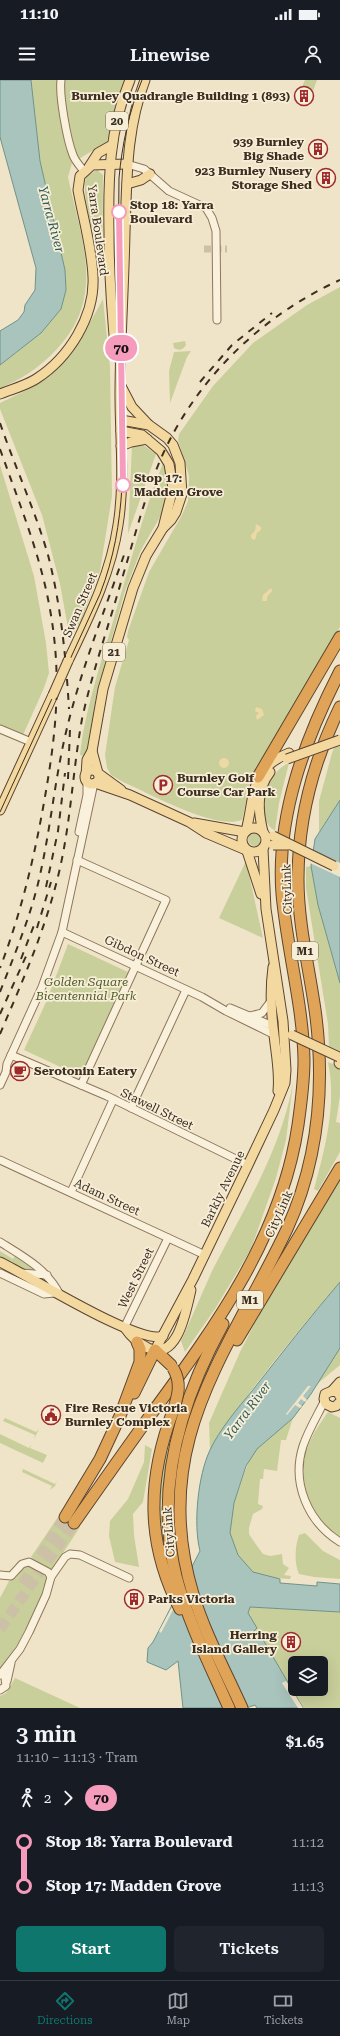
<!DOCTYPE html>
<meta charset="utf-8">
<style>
:root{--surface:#171b24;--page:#20242c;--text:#f1f3f6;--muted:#9ea1a6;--line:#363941;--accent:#0f766e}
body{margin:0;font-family:"Roboto Serif",serif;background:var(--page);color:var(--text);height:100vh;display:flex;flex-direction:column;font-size:15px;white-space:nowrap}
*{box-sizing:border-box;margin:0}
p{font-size:13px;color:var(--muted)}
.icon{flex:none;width:22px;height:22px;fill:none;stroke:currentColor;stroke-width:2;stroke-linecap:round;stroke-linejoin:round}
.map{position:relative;height:1628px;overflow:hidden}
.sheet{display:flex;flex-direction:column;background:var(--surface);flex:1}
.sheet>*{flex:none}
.badge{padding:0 8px;border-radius:13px;font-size:14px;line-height:26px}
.buttons{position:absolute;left:288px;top:1576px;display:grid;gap:8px}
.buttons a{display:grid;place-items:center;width:40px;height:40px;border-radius:6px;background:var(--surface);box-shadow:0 4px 16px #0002;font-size:20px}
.map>.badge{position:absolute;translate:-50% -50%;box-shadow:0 0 0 2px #fff}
.legs{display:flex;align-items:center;gap:6px;height:44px;padding:0 16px;font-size:13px}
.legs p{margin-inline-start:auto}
.overview{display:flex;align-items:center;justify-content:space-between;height:68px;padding:0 16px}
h1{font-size:22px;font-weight:600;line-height:30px}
.cta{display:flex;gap:8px;margin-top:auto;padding:8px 16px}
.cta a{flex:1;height:46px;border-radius:6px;background:var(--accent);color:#fff;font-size:16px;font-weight:600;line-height:46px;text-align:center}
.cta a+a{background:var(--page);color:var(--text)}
ul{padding:0 16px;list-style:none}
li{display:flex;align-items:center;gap:14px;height:44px;font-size:15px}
li i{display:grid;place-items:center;width:6px;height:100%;margin:0 5px;background:currentColor}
li i::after{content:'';width:10px;height:10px;margin:-5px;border:3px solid;border-radius:50%;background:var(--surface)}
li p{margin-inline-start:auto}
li:first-child i{background:linear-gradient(#0000 50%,currentColor 0)}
li:last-child i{background:linear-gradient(currentColor 50%,#0000 0)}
.status{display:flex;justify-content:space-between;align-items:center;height:28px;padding:0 20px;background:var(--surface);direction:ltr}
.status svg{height:11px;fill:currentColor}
header{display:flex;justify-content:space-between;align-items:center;height:52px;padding:0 16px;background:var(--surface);font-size:18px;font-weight:600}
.dock{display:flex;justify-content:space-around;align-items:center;height:56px;border-top:1px solid var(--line);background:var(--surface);font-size:11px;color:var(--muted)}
.dock a{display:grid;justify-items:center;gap:2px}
.dock .current{color:var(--accent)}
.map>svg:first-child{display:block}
.green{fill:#c9cf9b;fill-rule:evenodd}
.sand{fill:#ecd9a5}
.water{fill:#a9c4bc;stroke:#6f938a}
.pier{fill:#f0e4c8}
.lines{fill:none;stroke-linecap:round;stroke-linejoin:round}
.minor-tunnel{stroke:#ccc0a6;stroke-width:7;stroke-dasharray:7 3.5;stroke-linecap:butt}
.highway-tunnel{stroke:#ccc0a6;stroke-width:11;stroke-dasharray:11 5.5;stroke-linecap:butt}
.minor-casing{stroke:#8d765c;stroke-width:9}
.major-casing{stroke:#5b4430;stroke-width:11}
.highway-casing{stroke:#5b4430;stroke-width:13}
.minor{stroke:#faf1dc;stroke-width:7}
.major{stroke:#f3d9a0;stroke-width:9}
.highway{stroke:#e0a458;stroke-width:11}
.tram{stroke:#3d2e20;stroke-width:1}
.rail{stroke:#3d2e20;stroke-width:2;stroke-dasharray:7 7;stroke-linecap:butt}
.major-bridge-casing{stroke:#5b4430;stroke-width:11;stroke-linecap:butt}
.highway-bridge-casing{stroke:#5b4430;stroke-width:13;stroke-linecap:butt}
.major-bridge{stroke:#f3d9a0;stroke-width:9}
.highway-bridge{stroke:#e0a458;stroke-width:11}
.line-1-casing{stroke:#fff;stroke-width:9}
.line-1{stroke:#f59bbb;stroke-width:6}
.stop-1-dot{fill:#fff;stroke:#f59bbb;stroke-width:2}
.labels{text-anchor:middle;stroke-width:3.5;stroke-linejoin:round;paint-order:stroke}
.shield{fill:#f7eed8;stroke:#756857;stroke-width:1}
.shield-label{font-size:11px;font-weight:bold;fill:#3d2e20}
.poi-label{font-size:12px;font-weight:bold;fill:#3d2e20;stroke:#f7eed8;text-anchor:end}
.stop-label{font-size:12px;font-weight:bold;fill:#3d2e20;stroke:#f7eed8;text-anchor:start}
.street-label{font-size:12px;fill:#3d2e20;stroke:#f7eed8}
.park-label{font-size:12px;font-style:italic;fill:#4d5a26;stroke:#f7eed8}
.water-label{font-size:13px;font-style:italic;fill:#2f5d5a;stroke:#f7eed8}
</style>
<div class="status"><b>11:10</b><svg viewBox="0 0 49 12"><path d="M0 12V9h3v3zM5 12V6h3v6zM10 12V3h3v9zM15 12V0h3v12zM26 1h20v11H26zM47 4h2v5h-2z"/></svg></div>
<header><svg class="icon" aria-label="menu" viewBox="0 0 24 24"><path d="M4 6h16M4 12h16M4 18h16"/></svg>Linewise<svg class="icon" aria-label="person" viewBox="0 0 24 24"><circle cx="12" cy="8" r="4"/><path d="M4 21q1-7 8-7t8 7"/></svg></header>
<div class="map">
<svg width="340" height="1628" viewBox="0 0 340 1628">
<rect width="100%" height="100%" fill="#f0e4c8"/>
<!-- green -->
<g class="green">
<path d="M31 0H125L117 18 107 62 72 83 68 97C81 160 107 217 56 270 40 287 21 300 0 308V285L41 253 61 229 66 210 65 190 40 81Z"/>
<path d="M305 0H317L312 14 301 9Z"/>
<path d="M97 90 103 95 102 185C98 169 78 107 87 96Z"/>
<path d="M340 207V547L260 684 250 704 242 740C214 750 151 714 123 702L111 695 107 688 105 675 115 607 129 560 127 557 128 551 149 492 182 435 188 421 189 396 178 360 179 354 213 306 253 263 307 225Z"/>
<path d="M103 219 110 287 112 416 100 491 81 541 70 559 60 504 42 435 0 329V323C13 316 30 310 41 301 68 279 87 249 103 219Z"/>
<path d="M185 261 186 265C183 270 179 271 174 268L173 263Z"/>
<path d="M191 271 187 277 170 323 169 291 174 272Z"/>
<path d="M132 365H143L156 374 128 454Z"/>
<path d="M164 381 170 404 164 430 141 470 125 511 97 611 86 676 80 675C85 628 103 577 116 531 131 481 144 429 164 381Z"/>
<path d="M0 385 34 496 46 563 49 593 44 608 23 655 0 645Z"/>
<path d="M340 654V720L319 752V721L332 673Z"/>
<path d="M289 683 279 723 275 751C273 749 269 747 268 744 257 727 270 689 289 683Z"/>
<circle cx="255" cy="759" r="7"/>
<path d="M246 781 263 858 219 838Z"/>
<path d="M311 786 318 825 340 903V974L329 968 328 944 306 808V787Z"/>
<path d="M68 864 130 893 82 997 24 970 47 920Z"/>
<path d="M328 982 340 987V1016L336 1042 340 1043V1072L318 1111 314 1109C325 1069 337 1024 328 982Z"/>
<path d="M293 1003 286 1060 276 1098 251 1169 215 1229 185 1272 181 1261C192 1237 202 1213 213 1189 244 1129 281 1070 293 1003Z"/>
<path d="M340 1098V1202C294 1256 248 1310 210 1370L209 1343 240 1272 261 1231Z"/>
<path d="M0 1171 13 1179 15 1175 38 1190H26L0 1178Z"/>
<path d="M340 1268V1285L316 1305Z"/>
<path d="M328 1332 340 1338V1458C309 1436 294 1397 310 1361 315 1350 322 1341 328 1332Z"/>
<path d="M5 1338 36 1352 39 1349 34 1359 35 1355 3 1341Z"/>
<path d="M293 1338 286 1360H281L277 1391 264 1389 263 1399H260L258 1424 263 1426 262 1429 253 1434 249 1448V1454L255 1463 263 1474 270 1476 282 1474 283 1484 289 1488 284 1495 291 1496 290 1499C279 1498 269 1499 258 1495 241 1487 227 1462 230 1444 231 1432 235 1420 239 1409 244 1395 247 1382 256 1370 265 1357 281 1348 293 1338Z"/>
<path d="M0 1354 29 1368 32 1364 30 1368 47 1375 43 1383 0 1363Z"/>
<path d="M145 1365 152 1369 143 1422 133 1434 134 1455 139 1487 115 1482 109 1456 110 1441 128 1419 144 1382Z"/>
<path d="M165 1370 168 1371 161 1425 169 1487 162 1468 157 1415Z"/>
<path d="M23 1389 55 1404 57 1401 55 1406 50 1410 52 1406 22 1392Z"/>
<path d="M60 1434 80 1447 52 1490 31 1477Z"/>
<path d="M305 1453 323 1471 340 1480V1499L314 1497 299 1494C294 1483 295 1466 299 1455Z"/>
<path d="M28 1486 47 1497V1506L18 1564 0 1588V1518L9 1501 16 1498 23 1488Z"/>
<path d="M250 1527 340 1532V1628H303L262 1559H254L248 1533ZM295 1583H321V1609H295Z"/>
<path d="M15 1598 80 1628H0V1616L6 1613Z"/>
</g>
<!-- sand -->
<g class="sand">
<path d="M256 444 261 447V450L257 453 255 460 251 458V455L255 451Z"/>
<path d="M271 508 272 511 267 517V521H262L263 515Z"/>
<path d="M256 627 262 629 264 635 257 640 256 636 259 633 255 631Z"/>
<circle cx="224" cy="683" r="5"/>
</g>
<!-- water -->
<g class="water">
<path d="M0 0H31L40 81 65 190 66 210 61 229 41 253 0 285V251L18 240 24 232 25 225 35 210 36 188 0 57Z"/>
<path d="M340 720V903L318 825 311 786 315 759Z"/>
<path d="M340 1202V1268L311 1314 293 1338 257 1369 246 1386 234 1423 230 1453 238 1475 253 1492 280 1499V1503L317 1506V1502L340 1504V1532L250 1527 248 1533 257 1548 253 1552 254 1559 262 1558 303 1628H257L255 1625 246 1628H183L178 1581 166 1590 147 1582 148 1568 153 1562 200 1471C193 1444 198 1395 210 1370 220 1349 237 1329 252 1311 281 1274 310 1237 340 1202Z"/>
</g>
<!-- pier -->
<g class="pier">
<path d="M312 770 340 783V797L310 783Z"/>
<path d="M308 1306H311L303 1316 307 1320 305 1322 301 1319 298 1323 302 1326 300 1328 295 1325 287 1335 286 1334Z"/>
<path d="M172 1527 174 1528 161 1553 159 1551Z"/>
<path d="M286 1601 295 1615 303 1628H298L282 1603Z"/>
</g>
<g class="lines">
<!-- minor-tunnel -->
<path class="minor-tunnel" d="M204 169H227"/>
<!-- highway-tunnel -->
<g class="highway-tunnel">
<path d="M23 1504 65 1437"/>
<path d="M0 1549 74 1443"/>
</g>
<!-- minor casing -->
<g class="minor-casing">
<g id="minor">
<path d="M61 0C59 16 67 60 73 75 75 81 80 86 84 91"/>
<path d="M127 84 144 89 169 111 206 128 212 138 216 151 217 240"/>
<path d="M0 649 31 662"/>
<path d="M79 752 87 715V700"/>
<path d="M77 780 166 820 81 1005"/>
<path d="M62 852 202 917 226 931 273 954"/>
<path d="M230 928 273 946"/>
<path d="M250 936 262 933 271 921"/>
<path d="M11 975 107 1016 248 1085"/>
<path d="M0 1005 6 992 7 984 42 907 62 852 94 703"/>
<path d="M131 1028 186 910"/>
<path d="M0 1080 205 1175"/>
<path d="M71 1112 113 1020"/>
<path d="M0 1162C24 1177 47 1189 60 1215"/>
<path d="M0 1193 44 1214 54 1213"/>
<path d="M21 1193 47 1195"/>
<path d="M124 1248 168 1158"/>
<path d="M324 1322C317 1336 308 1351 303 1366 291 1403 308 1442 340 1462"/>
<path d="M0 1495 11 1496 22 1484 29 1482 48 1492 51 1497"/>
<path d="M0 1595 20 1569 29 1552 46 1515 51 1497 65 1477 70 1474 80 1475 129 1498"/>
<path d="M7 1601 11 1583"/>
<path d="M0 1610 6 1606 5 1598"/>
</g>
</g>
<!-- major casing -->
<g class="major-casing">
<g id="major">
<path d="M89 87 98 73 112 65"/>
<path d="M127 104 141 100 150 94"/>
<path d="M116 277C112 236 109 195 109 153 108 100 109 49 130 0"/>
<path d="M121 306 132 327 148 344"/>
<path d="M0 314C12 309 25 306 36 299 69 278 95 236 93 197 92 168 83 138 78 110L80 96 92 85 127 84"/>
<path d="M121 351 142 355 161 371 169 384 173 408 163 448"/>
<path d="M121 366 131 362 147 359"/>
<path d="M68 581C89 537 111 493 118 445 125 402 120 358 120 315 120 261 124 206 125 152 127 100 126 49 145 0"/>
<path d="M92 671 98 693"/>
<circle cx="92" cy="697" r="7"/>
<path d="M99 694 121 710"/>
<path d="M86 696 87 680 92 671 103 609 133 508 146 476 163 448 171 440 176 432 182 414 180 383 173 365 167 358 149 345 121 340"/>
<path d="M95 703 130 715 189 742 206 753 246 770"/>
<path d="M0 730 53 615"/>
<path d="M194 743 245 752"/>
<circle cx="254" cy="760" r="12"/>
<path d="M246 751C255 716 249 689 289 673"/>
<path d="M263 752C258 731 256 710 270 692"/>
<path d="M247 771 261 814"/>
<path d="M273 887C270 909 271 933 274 955 276 974 280 992 278 1011"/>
<path d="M339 983 340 984"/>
<path d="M0 1182C26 1194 140 1266 163 1256"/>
<path d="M125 1248C131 1257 138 1263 148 1268 178 1282 186 1230 191 1210"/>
<path d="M155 1270 193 1199 248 1085 274 1030 285 1003 286 990 283 941 266 829 263 769"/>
<path d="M332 1311 340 1302"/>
<path d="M340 1316 337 1312 332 1311 325 1314 324 1319 326 1324 332 1327 336 1326 340 1322"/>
</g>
</g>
<!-- highway casing -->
<g class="highway-casing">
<g id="highway">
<path d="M258 697 340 557"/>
<path d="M223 1244C180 1322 154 1408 176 1496 188 1542 210 1585 229 1628"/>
<path d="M237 1260 340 1088"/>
<path d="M134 1313 155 1270 171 1285"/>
<path d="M173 1331C147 1400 146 1463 180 1529"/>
<path d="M65 1437 100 1379 120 1336 140 1282V1269L137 1262"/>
<path d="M74 1443C100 1406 126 1369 152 1333 216 1246 282 1155 298 1045 301 1024 304 1002 304 980 303 925 287 869 282 814 276 736 305 659 340 591"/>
<path d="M242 1628C225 1590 205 1554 193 1514 148 1365 227 1275 287 1149 318 1081 325 1011 316 937 310 891 298 846 298 799 298 739 314 680 340 627"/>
</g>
</g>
<!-- minor -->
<use href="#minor" class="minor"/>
<!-- major -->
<use href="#major" class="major"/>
<!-- highway -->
<use href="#highway" class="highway"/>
<!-- tram -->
<path class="tram" d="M0 732 100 514C128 442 123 375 122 299 120 232 118 165 119 98 122 65 129 31 142 0"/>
<!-- rail -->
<g class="rail">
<path d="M200 302 232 265 272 233"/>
<path d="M0 343C15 387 35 430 48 475 61 525 66 578 69 629"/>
<path d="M0 369C18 420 39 471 49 524 63 597 56 656 43 728 33 783 20 836 0 888"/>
<path d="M68 699 70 649"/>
<path d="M46 807 58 751 65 693"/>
<path d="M37 848 51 802"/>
<path d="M21 879 36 840"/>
<path d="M0 912C15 873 31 836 40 795 51 746 55 697 67 648 81 590 104 532 124 475"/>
<path d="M0 934 27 874"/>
<path d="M0 954C23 900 47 846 60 788 71 739 73 689 82 639 92 593 108 548 121 502 133 463 143 422 159 383 193 302 260 236 340 200"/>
</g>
<!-- major-bridge casing -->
<g class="major-bridge-casing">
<g id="major-bridge">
<path d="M53 615 68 581"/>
<path d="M287 679 340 660"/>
<path d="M273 756 334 786"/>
<path d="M273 765H288"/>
<path d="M292 955 339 977"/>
</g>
</g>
<!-- highway-bridge casing -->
<g class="highway-bridge-casing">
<path id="highway-bridge" d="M173 1331C178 1316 182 1303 173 1288"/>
</g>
<!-- major-bridge -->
<use href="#major-bridge" class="major-bridge"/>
<!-- highway-bridge -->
<use href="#highway-bridge" class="highway-bridge"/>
</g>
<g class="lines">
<!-- line-1 casing -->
<g class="line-1-casing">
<path id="line-1" d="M119 132 123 405"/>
</g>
<!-- line-1 -->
<use href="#line-1" class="line-1"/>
</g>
<!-- icons -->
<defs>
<g id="building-ring" transform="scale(1)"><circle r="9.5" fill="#f7eed8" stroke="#9e2a2b" stroke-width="1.5"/><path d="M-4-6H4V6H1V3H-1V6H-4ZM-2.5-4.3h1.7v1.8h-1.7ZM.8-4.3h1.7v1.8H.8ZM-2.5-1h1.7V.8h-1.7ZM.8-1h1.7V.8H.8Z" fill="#9e2a2b"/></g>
<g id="parking-ring" transform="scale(1)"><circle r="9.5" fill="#f7eed8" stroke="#9e2a2b" stroke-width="1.5"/><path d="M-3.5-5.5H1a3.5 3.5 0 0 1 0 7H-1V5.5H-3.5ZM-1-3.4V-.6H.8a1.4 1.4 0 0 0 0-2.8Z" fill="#9e2a2b"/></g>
<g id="cafe-ring" transform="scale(1)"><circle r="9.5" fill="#f7eed8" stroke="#9e2a2b" stroke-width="1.5"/><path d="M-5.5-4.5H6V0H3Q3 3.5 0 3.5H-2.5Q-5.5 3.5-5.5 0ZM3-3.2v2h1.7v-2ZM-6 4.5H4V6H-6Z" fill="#9e2a2b"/></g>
<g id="civic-ring" transform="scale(1)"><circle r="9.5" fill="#f7eed8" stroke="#9e2a2b" stroke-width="1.5"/><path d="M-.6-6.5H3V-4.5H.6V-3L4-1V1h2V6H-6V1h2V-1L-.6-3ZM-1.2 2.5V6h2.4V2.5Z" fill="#9e2a2b"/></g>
</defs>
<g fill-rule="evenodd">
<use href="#building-ring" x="304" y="16"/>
<use href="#building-ring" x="318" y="69"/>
<use href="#building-ring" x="326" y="98"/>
<use href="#parking-ring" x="163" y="705"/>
<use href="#cafe-ring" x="20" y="991"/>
<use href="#civic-ring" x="51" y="1335"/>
<use href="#building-ring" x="134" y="1519"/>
<use href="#building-ring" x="291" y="1562"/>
</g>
<!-- markers -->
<g class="stop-1-dot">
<circle cx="119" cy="132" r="7"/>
<circle cx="123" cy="405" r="7"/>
</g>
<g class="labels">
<!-- shield labels -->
<g class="shield">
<rect x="106" y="32" width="22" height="18" rx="3"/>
<rect x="103" y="563" width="22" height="18" rx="3"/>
<rect x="292" y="862" width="26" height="18" rx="3"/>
<rect x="237" y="1211" width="26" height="18" rx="3"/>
</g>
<g class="shield-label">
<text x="117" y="45">20</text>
<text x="114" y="576">21</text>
<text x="305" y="875">M1</text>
<text x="250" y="1224">M1</text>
</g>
<!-- poi labels -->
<g class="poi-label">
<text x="290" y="20">Burnley Quadrangle Building 1 (893)</text>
<text x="304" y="66">939 Burnley<tspan x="304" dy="14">Big Shade</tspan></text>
<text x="312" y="95">923 Burnley Nusery<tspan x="312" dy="14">Storage Shed</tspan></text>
<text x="177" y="702" text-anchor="start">Burnley Golf<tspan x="177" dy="14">Course Car Park</tspan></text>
<text x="34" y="995" text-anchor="start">Serotonin Eatery</text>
<text x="65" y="1332" text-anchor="start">Fire Rescue Victoria<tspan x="65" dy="14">Burnley Complex</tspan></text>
<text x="148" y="1523" text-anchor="start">Parks Victoria</text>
<text x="277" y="1559">Herring<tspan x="277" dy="14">Island Gallery</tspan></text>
</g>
<!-- stop labels -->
<g class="stop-label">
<text x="130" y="129">Stop 18: Yarra<tspan x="130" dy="14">Boulevard</tspan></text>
<text x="134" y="402">Stop 17:<tspan x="134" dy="14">Madden Grove</tspan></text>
</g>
<!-- street labels -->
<g class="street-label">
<text transform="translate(98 150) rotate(82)" y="4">Yarra Boulevard</text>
<text transform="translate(80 525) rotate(-67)" y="4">Swan Street</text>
<text transform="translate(287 809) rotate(-92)" y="4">CityLink</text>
<text transform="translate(142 876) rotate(25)" y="4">Gibdon Street</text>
<text transform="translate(157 1029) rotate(26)" y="4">Stawell Street</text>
<text transform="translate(223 1109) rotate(-64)" y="4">Barkly Avenue</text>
<text transform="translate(107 1117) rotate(25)" y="4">Adam Street</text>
<text transform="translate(279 1134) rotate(-66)" y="4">CityLink</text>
<text transform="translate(136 1198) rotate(-64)" y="4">West Street</text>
<text transform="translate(169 1452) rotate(-94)" y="4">CityLink</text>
</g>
<!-- park labels -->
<g class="park-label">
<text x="86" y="906">Golden Square<tspan x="86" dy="14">Bicentennial Park</tspan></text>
</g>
<!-- water labels -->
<g class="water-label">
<text transform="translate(52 139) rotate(75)" y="5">Yarra River</text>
<text transform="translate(247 1330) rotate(-53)" y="5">Yarra River</text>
</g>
</g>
</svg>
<div class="buttons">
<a><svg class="icon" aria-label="layers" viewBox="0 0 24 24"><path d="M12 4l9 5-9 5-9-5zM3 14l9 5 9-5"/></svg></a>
</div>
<b class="badge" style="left:121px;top:268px;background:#f59bbb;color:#111">70</b>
</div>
<section class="sheet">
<div class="overview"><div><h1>3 min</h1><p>11:10 – 11:13 · Tram</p></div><b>$1.65</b></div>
<div class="legs"><svg class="icon" aria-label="walk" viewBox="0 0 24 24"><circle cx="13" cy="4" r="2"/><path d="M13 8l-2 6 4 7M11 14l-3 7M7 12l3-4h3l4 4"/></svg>2<svg class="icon" aria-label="forward" viewBox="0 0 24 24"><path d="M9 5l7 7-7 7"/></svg><b class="badge" style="background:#f59bbb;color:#111">70</b></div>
<ul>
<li><i style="color:#f59bbb"></i><b>Stop 18: Yarra Boulevard</b><p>11:12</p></li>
<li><i style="color:#f59bbb"></i><b>Stop 17: Madden Grove</b><p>11:13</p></li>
</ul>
<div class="cta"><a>Start</a><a>Tickets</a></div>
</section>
<nav class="dock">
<a class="current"><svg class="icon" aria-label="directions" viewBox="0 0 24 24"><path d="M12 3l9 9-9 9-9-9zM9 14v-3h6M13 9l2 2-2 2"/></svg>Directions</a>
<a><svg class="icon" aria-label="map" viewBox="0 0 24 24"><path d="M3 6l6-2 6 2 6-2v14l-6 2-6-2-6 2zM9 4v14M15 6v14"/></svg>Map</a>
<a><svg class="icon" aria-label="tickets" viewBox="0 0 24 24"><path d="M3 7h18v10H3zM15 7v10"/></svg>Tickets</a>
</nav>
